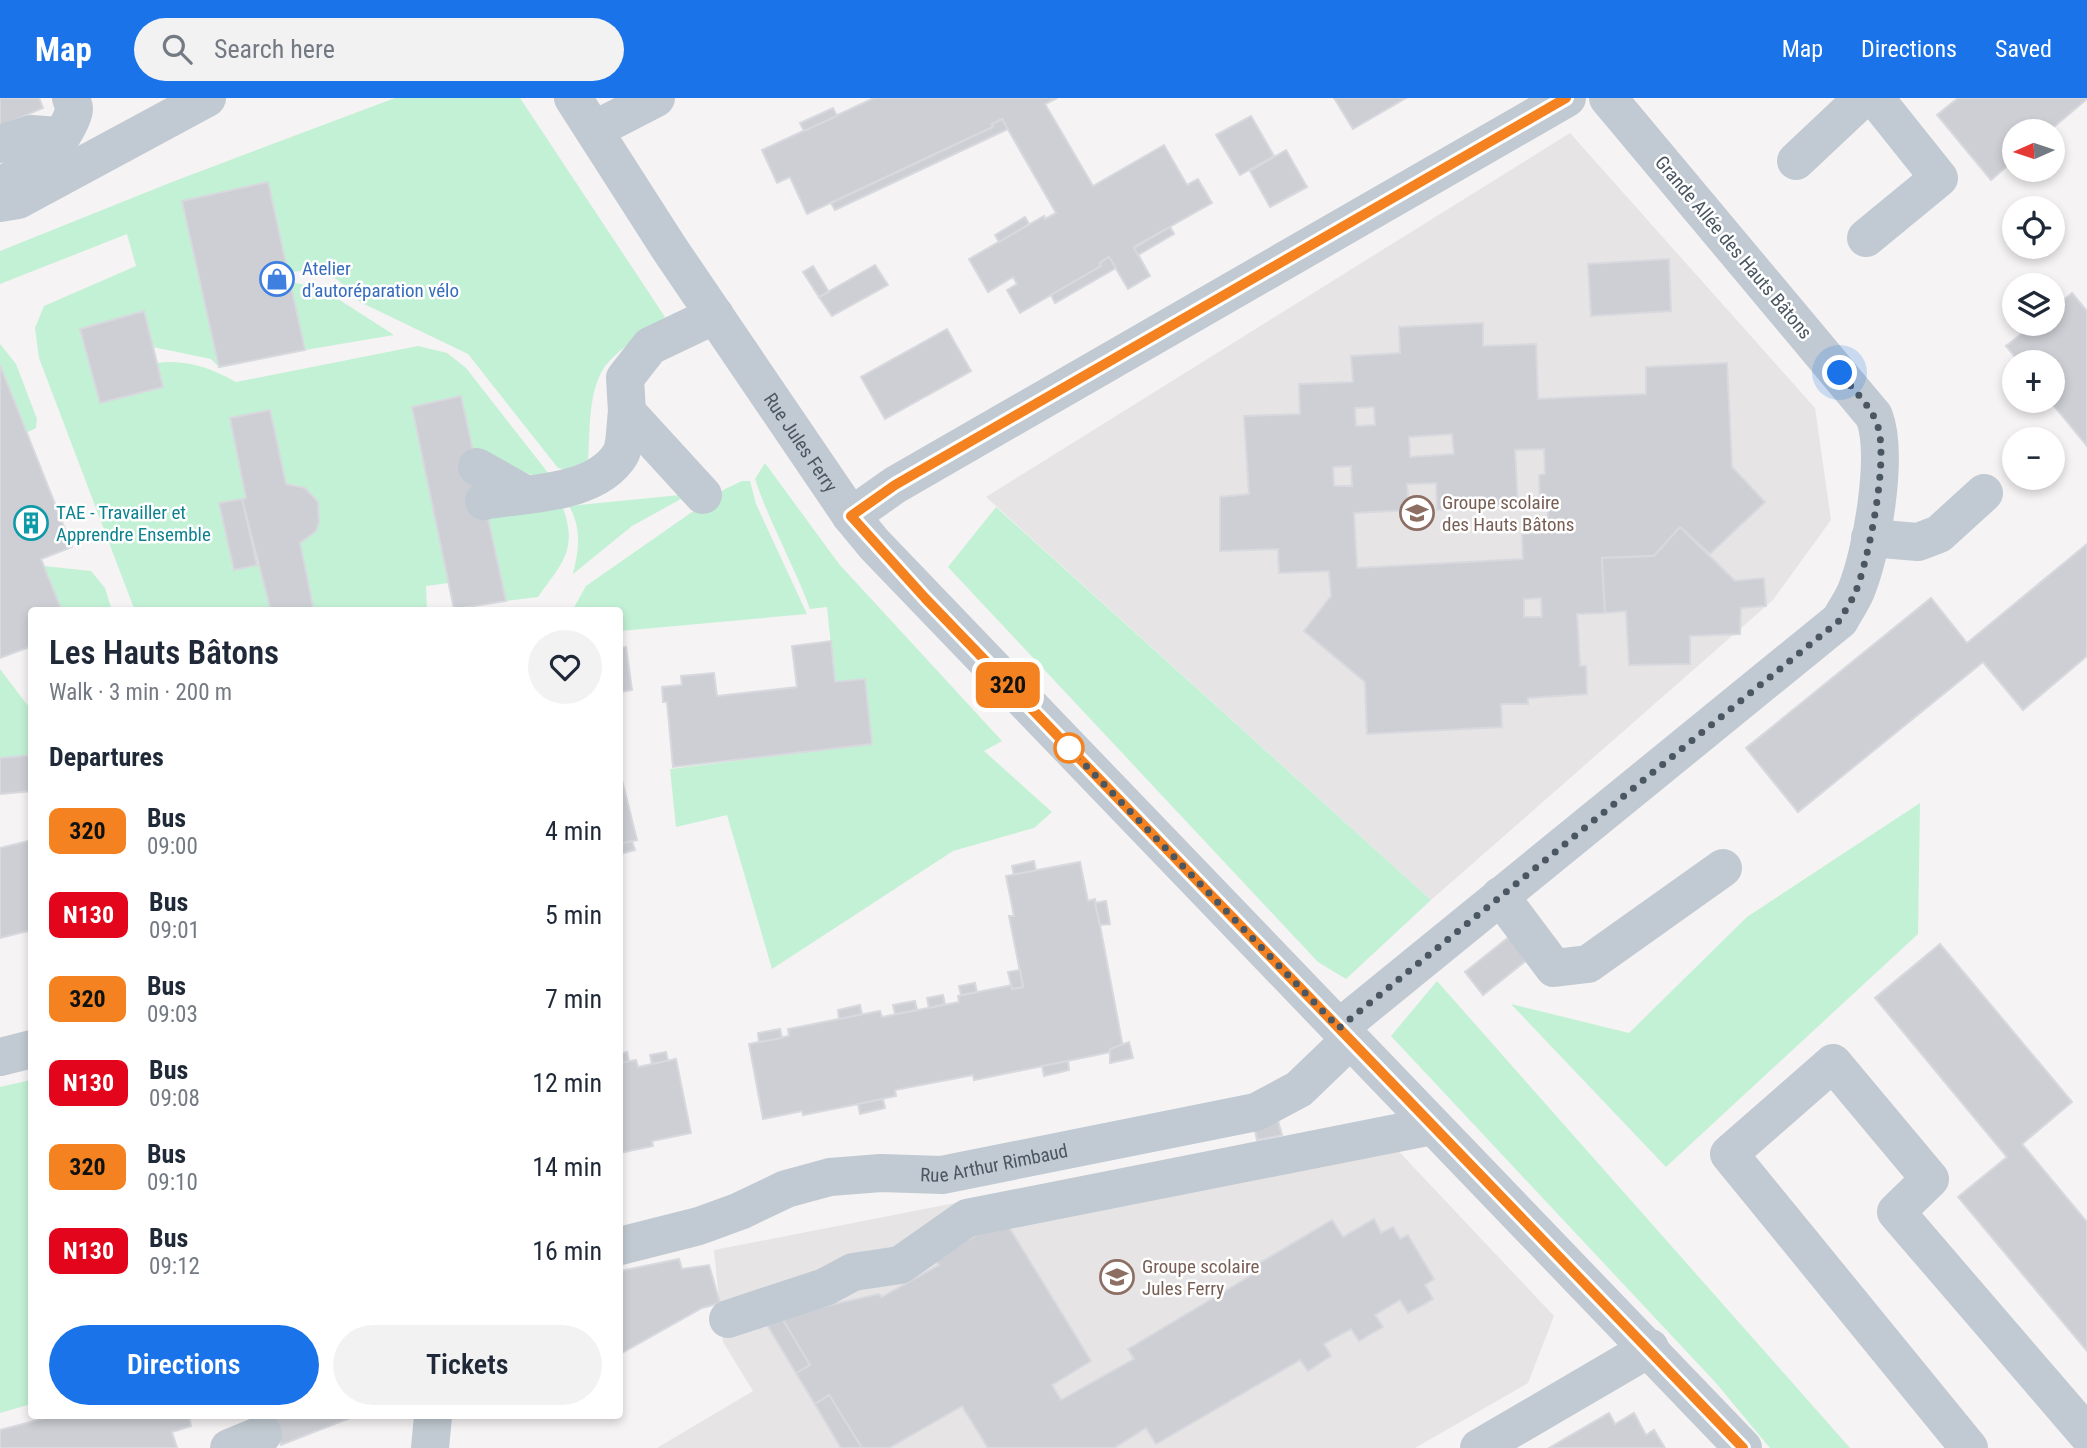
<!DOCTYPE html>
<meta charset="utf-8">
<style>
:root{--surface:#fff;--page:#f2f2f3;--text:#1f2937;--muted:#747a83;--accent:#1a73e8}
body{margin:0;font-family:"Roboto Condensed",sans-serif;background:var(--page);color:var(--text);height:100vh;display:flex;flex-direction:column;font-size:26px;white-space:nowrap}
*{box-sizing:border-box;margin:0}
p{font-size:23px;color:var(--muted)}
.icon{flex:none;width:38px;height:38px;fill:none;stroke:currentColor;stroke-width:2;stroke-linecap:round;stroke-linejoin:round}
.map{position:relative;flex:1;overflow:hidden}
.side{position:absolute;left:28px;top:509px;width:595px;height:812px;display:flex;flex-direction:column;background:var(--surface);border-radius:7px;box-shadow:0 4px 10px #0003}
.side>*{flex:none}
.badge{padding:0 14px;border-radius:10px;font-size:24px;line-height:46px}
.needle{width:46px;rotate:267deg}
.fabs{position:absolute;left:2002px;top:21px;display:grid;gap:14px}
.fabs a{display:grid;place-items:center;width:63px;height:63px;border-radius:50%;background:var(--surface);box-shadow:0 4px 10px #0003;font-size:35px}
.you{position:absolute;width:35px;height:35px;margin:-18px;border:5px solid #fff;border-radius:50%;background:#1a73e8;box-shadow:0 0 0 10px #1a73e833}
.map>.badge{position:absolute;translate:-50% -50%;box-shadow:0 0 0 4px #fff}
h2{padding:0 21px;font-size:26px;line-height:63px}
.round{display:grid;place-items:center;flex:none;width:74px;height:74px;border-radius:37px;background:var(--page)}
.headline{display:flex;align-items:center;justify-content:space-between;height:119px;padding:0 21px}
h1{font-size:33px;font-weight:600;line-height:52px}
.button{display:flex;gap:14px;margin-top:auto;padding:14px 21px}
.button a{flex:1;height:80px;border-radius:42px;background:var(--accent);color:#fff;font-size:28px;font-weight:600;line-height:80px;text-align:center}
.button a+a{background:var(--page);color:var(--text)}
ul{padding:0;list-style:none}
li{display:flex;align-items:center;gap:21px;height:84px;padding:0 21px}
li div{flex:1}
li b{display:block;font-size:26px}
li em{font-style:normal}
li .badge{min-width:77px;font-weight:700;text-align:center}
header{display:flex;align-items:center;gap:42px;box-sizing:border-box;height:98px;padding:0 35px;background:var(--accent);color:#fff}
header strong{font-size:33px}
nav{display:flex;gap:38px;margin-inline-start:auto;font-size:24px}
.search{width:490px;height:63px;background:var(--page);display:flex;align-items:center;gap:18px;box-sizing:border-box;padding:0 24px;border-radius:38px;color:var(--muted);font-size:26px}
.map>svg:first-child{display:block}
.education{fill:#e6e4e5}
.green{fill:#c3f1d5}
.building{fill:#cdcfd5;stroke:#d7d9de;stroke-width:2;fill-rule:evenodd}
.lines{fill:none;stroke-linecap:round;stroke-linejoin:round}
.minor{stroke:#c1cad2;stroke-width:38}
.line-casing{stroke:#fff;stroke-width:16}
.line{stroke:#f58220;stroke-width:10}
.walk{stroke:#4a5661;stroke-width:7;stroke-dasharray:0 12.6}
.stop-dot{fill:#fff;stroke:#f58220;stroke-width:3.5}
.labels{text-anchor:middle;stroke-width:5;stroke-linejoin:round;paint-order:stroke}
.street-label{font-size:19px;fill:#4a5661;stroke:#fff}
.shop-label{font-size:19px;fill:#366cbe;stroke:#fff;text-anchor:start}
.education-label{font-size:19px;fill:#785e54;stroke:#fff;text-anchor:start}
.culture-label{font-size:19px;fill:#0d838f;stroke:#fff;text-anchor:start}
</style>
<header>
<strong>Map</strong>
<div class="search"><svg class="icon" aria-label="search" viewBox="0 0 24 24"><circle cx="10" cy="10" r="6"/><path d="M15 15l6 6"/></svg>Search here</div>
<nav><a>Map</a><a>Directions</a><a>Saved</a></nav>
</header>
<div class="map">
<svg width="2087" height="1350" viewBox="0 0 2087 1350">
<rect width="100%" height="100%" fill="#f5f3f3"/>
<!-- education -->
<g class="education">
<path d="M1570 35 1815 310 1831 422 1773 502 1431 802 986 399Z"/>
<path d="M1371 1024 1554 1218 1528 1285 1415 1350H657L753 1293 723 1244 714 1152Z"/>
</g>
<!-- green -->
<g class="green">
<path d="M395 0H520L665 219C647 233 608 257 600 277 588 302 590 337 588 364L573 373 558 370 468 256 360 204 338 182 315 172 288 174 268 85 183 103 219 269 211 261 153 249 144 213 81 232 100 305 163 289 157 265C186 261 211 270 236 284L418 248 447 255 466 270 549 376 541 380 474 357 461 299 412 309 449 485 426 488 427 513H314L300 445C331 428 323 386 286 386L270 312 230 320 246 400 219 406 233 471 261 466 271 513H135L39 260 35 230 44 208 136 168 127 136 0 186V153L172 84Z"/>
<path d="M290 184 321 190 394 237 305 252Z"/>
<path d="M0 246 16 266 37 321 36 330 26 335 0 267Z"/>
<path d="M765 365 839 466 1002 643 984 653 1052 714 1034 730 953 753 772 871 727 717 676 729 670 671 872 646 865 581 835 584 827 509 810 511C794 467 770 426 755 381Z"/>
<path d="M742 383H750L756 406 807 516 620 533V513H572L586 488 725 391Z"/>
<path d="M690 396 632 428 573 476C579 451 582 431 569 408Z"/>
<path d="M996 409 1431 802 1346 881 1318 864 948 469Z"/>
<path d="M563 410C578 452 562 465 538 499L506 503 486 412Z"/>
<path d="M44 468 91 473 105 490 112 513H62Z"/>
<path d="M0 571 31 612V657L0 660Z"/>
<path d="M1920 705 1918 836 1666 1069 1511 906 1629 935 1747 819Z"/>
<path d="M1437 883 1850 1350H1770L1716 1285 1391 938Z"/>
<path d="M31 982V1306L0 1315V989Z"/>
</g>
<!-- building -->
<g class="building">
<path d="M0 0H39L43 10 0 28Z"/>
<path d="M874 0H1057L1045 6 1093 88 1164 47 1187 87 1198 81 1212 105 1134 149 1150 178 1128 191 1109 159 1100 165 1101 168 1020 215 1007 192 1017 186 1013 179 988 194 969 161 1044 118 1045 121 1056 115 1002 21 992 26 993 29 807 116 790 79 777 85 762 52Z"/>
<path d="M1334 0H1406L1353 31Z"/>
<path d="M1958 0H2087V1L2049 33H2014V62L1991 82 1937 17Z"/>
<path d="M833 10 837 18 804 33 800 25Z"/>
<path d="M1251 18 1274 58 1240 77 1216 37Z"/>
<path d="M1002 21 1008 31 835 112 831 105 993 29 992 26Z"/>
<path d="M1286 52 1307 89 1270 109 1250 73Z"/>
<path d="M268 84 305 252 219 269 182 103Z"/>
<path d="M1025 119 1029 126 999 144 995 137Z"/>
<path d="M1170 129 1174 136 1138 157 1134 150Z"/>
<path d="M1109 159 1116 170 1055 205 1051 197 1101 168 1100 165Z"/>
<path d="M1669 161 1671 213 1591 218 1588 166Z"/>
<path d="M875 167 888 187 832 218 819 199Z"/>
<path d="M813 168 829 194 819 199 803 174Z"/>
<path d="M2072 195 2087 213V348L2050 303H2053V264H2019L2006 248 2034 226H2053V211Z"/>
<path d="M144 213 163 289 100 305 80 231Z"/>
<path d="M1483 225V248L1536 246 1538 301 1646 296V269L1727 265 1732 369 1765 404 1710 456 1680 429 1654 458 1602 460 1605 515 1577 516 1580 568H1586L1587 596 1528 600V606H1501L1502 629 1367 636 1365 584 1304 533 1331 498 1329 473 1279 475 1278 451 1220 453V399L1249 396 1244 318 1300 316 1299 286 1353 284 1351 258 1400 255 1399 229ZM1374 309 1375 327 1356 328 1355 310ZM1452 336 1454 356 1410 359 1409 339ZM1544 351 1545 376 1539 377 1540 403H1547L1549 434 1522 436 1523 461 1357 470 1354 415 1409 412 1407 386 1436 385 1437 412 1518 407 1515 352ZM1351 368 1352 388H1334L1333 369ZM1541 500 1542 519H1524V501Z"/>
<path d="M947 231 971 273 885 321 861 279Z"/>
<path d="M0 267 72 449 41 461 62 513H32V548L0 560Z"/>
<path d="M461 298 506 503 454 511 412 309Z"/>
<path d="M270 312 286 386 305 390 318 404 319 424 316 433 300 445 314 513H271L242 401 246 400 230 320Z"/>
<path d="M242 401 257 467 234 472 219 405Z"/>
<path d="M1680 429 1735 483 1764 480 1766 508 1741 510 1740 536 1690 538V566L1629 567 1626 513 1605 515 1602 460 1654 458Z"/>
<path d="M2087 446V558L2023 612 1983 564 1798 714 1746 650 1931 500 1967 545Z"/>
<path d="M831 543 835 584 865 581 872 646 673 669 667 604H663L662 589 682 587 681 578 714 575 717 598 797 589 792 548Z"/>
<path d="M626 549 632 592 620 594V550Z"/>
<path d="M32 657V693L0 696V660Z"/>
<path d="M620 674 637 742 620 746Z"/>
<path d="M32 742V832L0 840V750Z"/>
<path d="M632 743 635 752 620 756V746Z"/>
<path d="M1034 763 1036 773 1014 777 1012 768Z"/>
<path d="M1080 764 1088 803 1095 801 1123 949 1110 951 1111 954 974 982 973 977 895 992 896 998 858 1006 803 1017 802 1013 763 1021 749 946 789 938 788 931 880 913 882 919 959 904 958 898 1012 887V891L1023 889 1009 818H1014L1006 778Z"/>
<path d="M1106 803 1110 826 1100 827 1095 805Z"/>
<path d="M1509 839 1527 862 1483 897 1465 874Z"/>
<path d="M1940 846 2072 1004 2022 1046 2087 1124V1253L1958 1099 2007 1059 1875 900Z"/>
<path d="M1020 872 1023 889 1012 891 1008 874Z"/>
<path d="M975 885 977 894 961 897 959 888Z"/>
<path d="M943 897 945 906 929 910 927 900Z"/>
<path d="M915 903 917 912 895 916 893 907Z"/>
<path d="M860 907 862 916 839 921 838 912Z"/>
<path d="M780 931 782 940 759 944 758 935Z"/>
<path d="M1129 944 1133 960 1110 965V951Z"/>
<path d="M627 954 629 963 620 965V956Z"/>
<path d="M666 954 668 963 652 966 650 957Z"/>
<path d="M676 961 691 1035 652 1043 653 1048 620 1055V965L636 962 638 969Z"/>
<path d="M1068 963 1069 972 1044 978 1042 968Z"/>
<path d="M883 1001 885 1010 860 1016 858 1006Z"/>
<path d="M1278 1023 1282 1037 1257 1042 1254 1028Z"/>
<path d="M1374 1121 1381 1135 1393 1129 1400 1141 1408 1137 1434 1181 1425 1187 1433 1201 1408 1215 1400 1202 1375 1217 1383 1229 1359 1243 1351 1231 1324 1246 1331 1258 1308 1273 1300 1262 1156 1346 1146 1330 1114 1350H988L962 1308 889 1350H862L829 1297 815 1306 796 1275 810 1267 783 1222H764L879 1196 882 1199 939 1167 935 1162 991 1128 1007 1126 1091 1263 1052 1287 1061 1302 1134 1261 1128 1251 1255 1175 1251 1170 1332 1122 1343 1139Z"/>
<path d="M679 1161 682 1171 709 1167 720 1205 702 1210 620 1256V1173Z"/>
<path d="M783 1222 810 1267 796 1275 766 1225Z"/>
<path d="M829 1297 862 1350H841L815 1306Z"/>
<path d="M1609 1315 1615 1326 1634 1315 1646 1337 1654 1332 1665 1350H1549Z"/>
<path d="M53 1318H189L191 1328 172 1334 177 1350H0V1332Z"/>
<path d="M273 1318H355L281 1347Z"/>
</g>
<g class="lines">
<!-- minor -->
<g class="minor">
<path id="s1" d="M573 0 669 150 851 418 874 446 1743 1350"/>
<path d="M594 32 656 0"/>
<path d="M0 46 31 36 59 38"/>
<path d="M1796 63 1863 0"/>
<path d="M9 83C17 79 28 76 35 71 46 65 74 23 74 11 74 7 72 4 71 0"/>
<path d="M0 105 18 102 207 0"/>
<path d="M1866 140 1939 80 1875 0"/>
<path d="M477 369 525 396"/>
<path d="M703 397 627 314 625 280 650 248 715 217"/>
<path d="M484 403C526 395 595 397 620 357 626 347 625 326 627 314"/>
<path d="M851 418 895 387 1567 0"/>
<path d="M1870 440 1918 444 1939 436 1984 395"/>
<path d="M1500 798 1554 870 1588 866 1723 770"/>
<path d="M1339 930 1840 522C1845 512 1852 503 1856 493 1872 453 1889 357 1874 318L1608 0"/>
<path d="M0 959 32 951"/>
<path id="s2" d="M620 1148 699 1128 740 1113 786 1091 830 1079 881 1075 942 1077 1256 1014 1299 991 1350 942"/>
<path d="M728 1221 825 1189 853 1174 900 1167 967 1120 1432 1028"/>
<path d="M229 1350 263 1336"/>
<path d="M430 1350 433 1318"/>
<path d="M1479 1350 1650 1250"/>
<path d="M1969 1350 1729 1056 1833 965 1930 1081 1896 1114 2087 1336"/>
</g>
</g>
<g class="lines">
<!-- line casing -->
<g class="line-casing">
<path id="line" d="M1566 0 895 387 851 418 925 500 1743 1350"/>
</g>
<!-- line -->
<use href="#line" class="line"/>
<!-- walk -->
<path class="walk" d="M1069 650 1339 930 1840 522C1845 512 1852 503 1856 493 1869 459 1887 368 1879 333 1875 311 1853 292 1840 275"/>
</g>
<!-- icons -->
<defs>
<g id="shop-ring" transform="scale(1.75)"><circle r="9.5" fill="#fff" stroke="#3f7fe0" stroke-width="1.5"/><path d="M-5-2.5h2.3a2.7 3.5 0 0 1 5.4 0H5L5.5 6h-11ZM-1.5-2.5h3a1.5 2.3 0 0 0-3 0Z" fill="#3f7fe0"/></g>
<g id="school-ring" transform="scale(1.75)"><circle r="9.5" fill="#fff" stroke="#8d6e63" stroke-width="1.5"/><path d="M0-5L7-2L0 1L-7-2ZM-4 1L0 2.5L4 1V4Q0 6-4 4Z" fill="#8d6e63"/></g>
<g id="building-ring" transform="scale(1.75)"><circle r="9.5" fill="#fff" stroke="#0f9aa8" stroke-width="1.5"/><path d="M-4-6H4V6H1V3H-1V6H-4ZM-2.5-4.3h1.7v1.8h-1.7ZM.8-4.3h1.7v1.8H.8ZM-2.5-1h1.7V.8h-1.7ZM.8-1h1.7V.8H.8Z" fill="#0f9aa8"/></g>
</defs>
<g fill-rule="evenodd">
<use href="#shop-ring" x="277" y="181"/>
<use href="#school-ring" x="1417" y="415"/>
<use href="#building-ring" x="31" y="425"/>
<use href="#school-ring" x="1117" y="1179"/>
</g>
<!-- markers -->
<circle class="stop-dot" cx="1069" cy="650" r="14"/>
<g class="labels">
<!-- street labels -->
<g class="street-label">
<text transform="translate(1734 149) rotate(50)" y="7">Grande Allée des Hauts Bâtons</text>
<text dy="7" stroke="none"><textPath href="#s1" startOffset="413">Rue Jules Ferry</textPath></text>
<text dy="7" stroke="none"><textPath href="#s2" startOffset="387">Rue Arthur Rimbaud</textPath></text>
</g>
<!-- shop labels -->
<g class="shop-label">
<text x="302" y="177">Atelier<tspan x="302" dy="22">d'autoréparation vélo</tspan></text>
</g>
<!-- education labels -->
<g class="education-label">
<text x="1442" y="411">Groupe scolaire<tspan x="1442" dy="22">des Hauts Bâtons</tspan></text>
<text x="1142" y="1175">Groupe scolaire<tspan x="1142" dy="22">Jules Ferry</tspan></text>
</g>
<!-- culture labels -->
<g class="culture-label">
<text x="56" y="421">TAE - Travailler et<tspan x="56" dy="22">Apprendre Ensemble</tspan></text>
</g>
</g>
</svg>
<div class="fabs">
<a><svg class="needle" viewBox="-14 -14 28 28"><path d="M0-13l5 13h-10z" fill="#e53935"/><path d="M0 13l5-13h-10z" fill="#747a83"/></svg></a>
<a><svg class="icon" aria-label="locate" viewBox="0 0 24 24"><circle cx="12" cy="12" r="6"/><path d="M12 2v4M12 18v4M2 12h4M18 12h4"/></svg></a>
<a><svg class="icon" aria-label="layers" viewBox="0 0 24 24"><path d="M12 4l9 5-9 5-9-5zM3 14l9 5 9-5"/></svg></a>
<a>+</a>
<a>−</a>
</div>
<div class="you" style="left:1840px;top:275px"></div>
<b class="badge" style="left:1008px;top:587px;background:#f58220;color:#111">320</b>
<section class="side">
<div class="headline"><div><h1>Les Hauts Bâtons</h1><p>Walk · 3 min · 200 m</p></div><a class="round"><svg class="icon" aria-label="heart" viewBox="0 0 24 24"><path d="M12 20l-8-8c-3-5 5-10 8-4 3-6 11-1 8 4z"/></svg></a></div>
<h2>Departures</h2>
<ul>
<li><span class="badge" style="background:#f58220;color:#111">320</span><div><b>Bus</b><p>09:00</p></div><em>4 min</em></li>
<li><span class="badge" style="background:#e3051c;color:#fff">N130</span><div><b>Bus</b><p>09:01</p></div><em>5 min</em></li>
<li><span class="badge" style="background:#f58220;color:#111">320</span><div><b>Bus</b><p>09:03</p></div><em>7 min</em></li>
<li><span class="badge" style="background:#e3051c;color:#fff">N130</span><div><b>Bus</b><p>09:08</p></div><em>12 min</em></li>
<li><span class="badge" style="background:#f58220;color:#111">320</span><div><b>Bus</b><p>09:10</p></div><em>14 min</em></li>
<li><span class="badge" style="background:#e3051c;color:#fff">N130</span><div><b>Bus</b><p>09:12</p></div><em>16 min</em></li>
</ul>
<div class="button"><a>Directions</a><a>Tickets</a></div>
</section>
</div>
